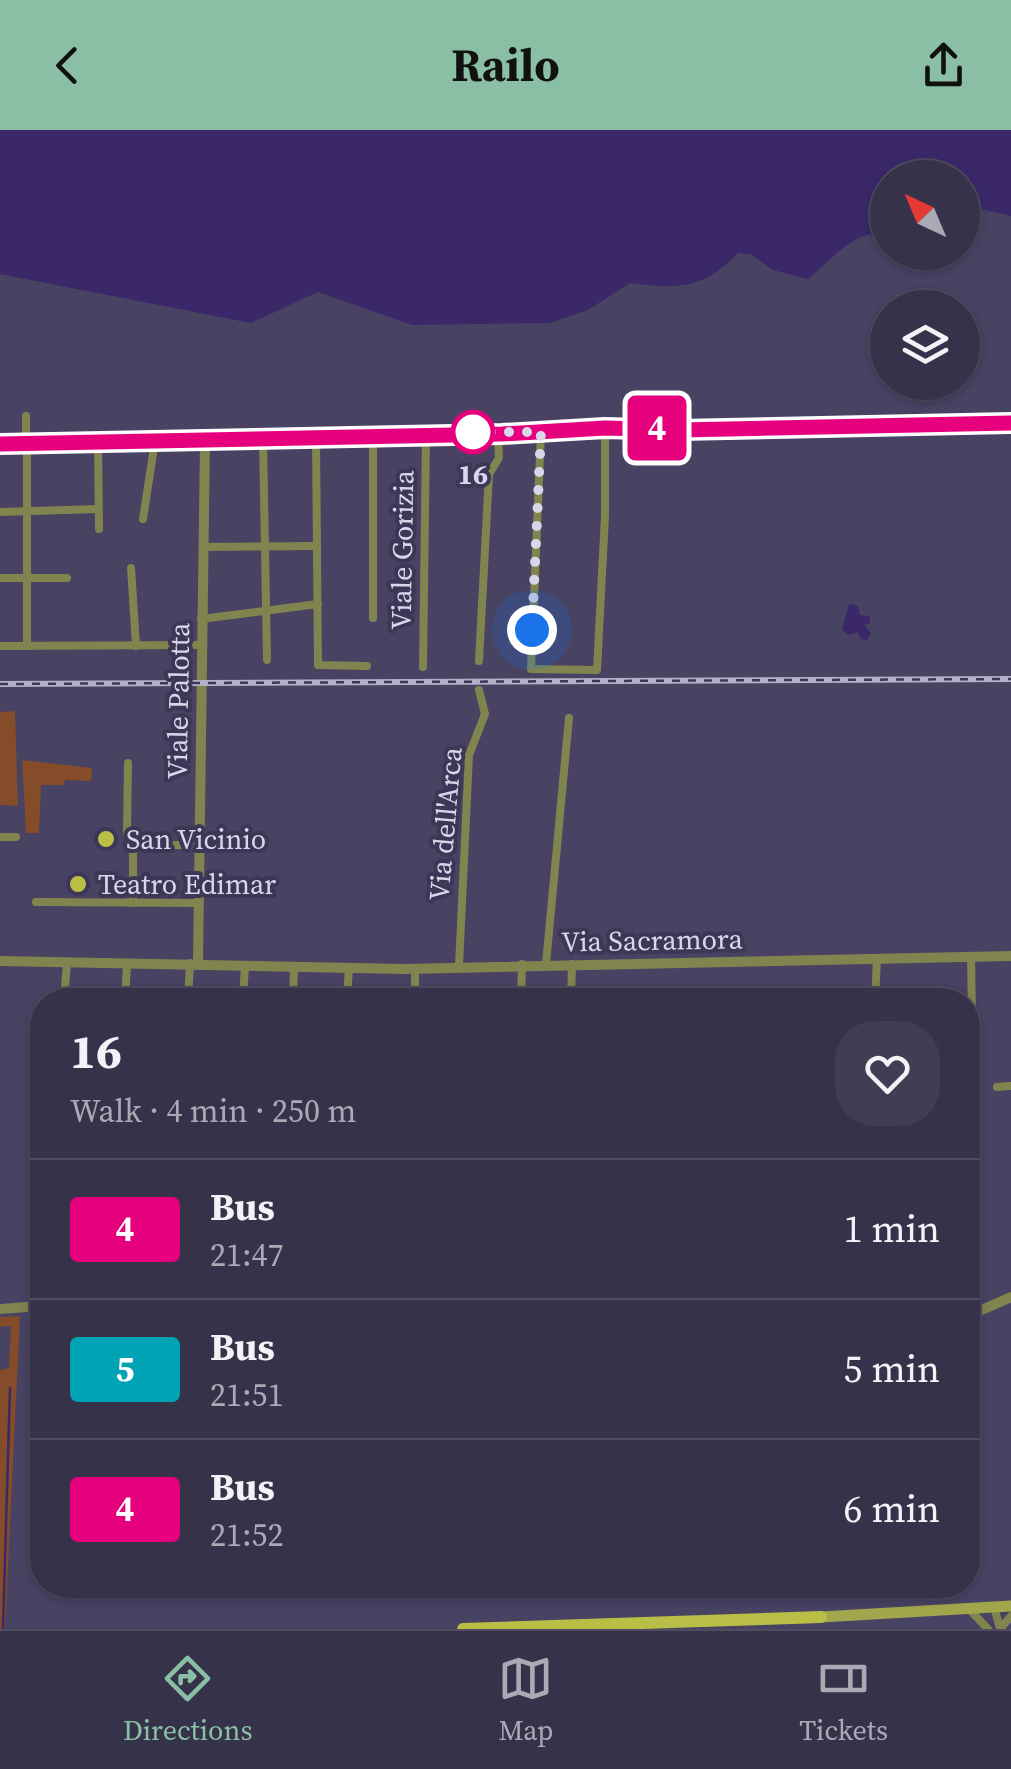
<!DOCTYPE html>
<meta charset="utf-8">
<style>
:root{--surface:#36324a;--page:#413e54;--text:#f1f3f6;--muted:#aaaab5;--line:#504d62;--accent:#8abfa5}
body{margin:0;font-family:"Source Serif 4",serif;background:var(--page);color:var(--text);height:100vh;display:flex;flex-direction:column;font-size:38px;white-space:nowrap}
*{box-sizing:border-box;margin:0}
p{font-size:32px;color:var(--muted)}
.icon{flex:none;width:55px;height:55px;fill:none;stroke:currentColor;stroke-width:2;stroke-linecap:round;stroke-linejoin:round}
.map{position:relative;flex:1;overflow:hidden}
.side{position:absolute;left:30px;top:858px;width:950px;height:610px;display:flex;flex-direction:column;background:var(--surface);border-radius:40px;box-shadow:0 2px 8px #0004,0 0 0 2px var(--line)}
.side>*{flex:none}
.badge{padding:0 20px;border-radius:8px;font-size:35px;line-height:65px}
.needle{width:65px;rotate:316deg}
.tools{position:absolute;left:870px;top:30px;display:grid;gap:20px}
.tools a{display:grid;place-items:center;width:110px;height:110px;border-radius:50%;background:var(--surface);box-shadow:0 2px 8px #0004,0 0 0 2px var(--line);font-size:50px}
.you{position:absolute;width:50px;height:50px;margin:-25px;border:8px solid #fff;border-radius:50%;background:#1a73e8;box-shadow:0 0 0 15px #1a73e833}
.map>.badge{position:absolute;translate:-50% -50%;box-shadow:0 0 0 5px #fff}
.round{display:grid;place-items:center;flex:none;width:105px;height:105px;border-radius:40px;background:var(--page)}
.head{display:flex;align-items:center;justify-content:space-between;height:170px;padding:0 40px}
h1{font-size:48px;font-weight:700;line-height:75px}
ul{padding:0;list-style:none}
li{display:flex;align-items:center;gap:30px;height:140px;padding:0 40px;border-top:2px solid var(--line)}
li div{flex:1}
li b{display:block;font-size:38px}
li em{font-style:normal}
li .badge{min-width:110px;font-weight:700;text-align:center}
header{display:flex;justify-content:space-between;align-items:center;height:130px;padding:0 40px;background:var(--accent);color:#111;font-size:45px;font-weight:700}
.tab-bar{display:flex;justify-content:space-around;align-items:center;height:140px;border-top:2px solid var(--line);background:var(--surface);font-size:28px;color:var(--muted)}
.tab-bar a{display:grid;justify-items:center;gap:5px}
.tab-bar .active{color:var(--accent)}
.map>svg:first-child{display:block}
.green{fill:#844c28}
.water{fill:#3a2869}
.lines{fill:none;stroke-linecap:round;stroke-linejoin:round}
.stream{stroke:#3a2869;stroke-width:2.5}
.minor{stroke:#81844e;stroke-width:8}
.tertiary{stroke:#81844e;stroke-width:10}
.secondary{stroke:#a1a64c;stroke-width:11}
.primary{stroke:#b9bf46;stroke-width:12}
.rail-casing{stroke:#b4b0c8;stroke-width:6}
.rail{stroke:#3d3757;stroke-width:2.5;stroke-dasharray:8;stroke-linecap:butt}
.line-casing{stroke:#fff;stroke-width:22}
.line{stroke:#e6007e;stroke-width:15}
.walk{stroke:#d9d6ea;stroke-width:10;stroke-dasharray:0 18}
.stop-dot{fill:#fff;stroke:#e6007e;stroke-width:5}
.poi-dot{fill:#bac045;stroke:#3d3757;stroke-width:4}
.labels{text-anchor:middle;stroke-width:8;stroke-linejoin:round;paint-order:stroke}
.stop-label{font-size:28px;font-weight:bold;fill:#d9d6ea;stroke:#3d3757}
.street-label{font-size:28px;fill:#d9d6ea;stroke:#3d3757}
.poi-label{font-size:28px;fill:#d9d6ea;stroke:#3d3757;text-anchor:start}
</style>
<header><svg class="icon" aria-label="back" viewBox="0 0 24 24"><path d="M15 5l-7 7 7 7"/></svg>Railo<svg class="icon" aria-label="share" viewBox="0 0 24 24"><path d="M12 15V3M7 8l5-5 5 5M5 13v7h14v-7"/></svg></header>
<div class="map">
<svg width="1011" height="1499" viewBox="0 0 1011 1499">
<rect width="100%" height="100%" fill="#484263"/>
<!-- green -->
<g class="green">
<path d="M15 581 18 676 0 675V582Z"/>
<path d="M22 630 92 638 91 651 65 650 64 655H41L39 703H26Z"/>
<path d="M20 1186 5 1499H0V1240L9 1238 11 1196 0 1197V1187Z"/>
</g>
<!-- water -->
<g class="water">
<path d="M0 0H1011V86L967 76 966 107 963 112 962 48H888L887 119 871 104C845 110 829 132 808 149L773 140 752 125 738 123C703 160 677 159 630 153L588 180 550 193 412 195 318 162 251 193 0 144Z"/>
<path d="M891 123H956C933 144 914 142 891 123Z"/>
<path d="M849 474 858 476 860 485 870 486V493L864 495 871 503 867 510 861 509 857 502 849 505 842 500Z"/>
</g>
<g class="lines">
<!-- stream -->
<path class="stream" d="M3 1499 10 1258"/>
<!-- minor -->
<g class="minor">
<path d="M26 286V314"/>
<path d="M541 302 531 539 597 540 605 386V299"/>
<path d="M316 306 318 535 367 536"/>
<path d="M263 309 267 530"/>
<path d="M98 312 99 399"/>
<path d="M0 314 205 310"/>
<path d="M27 323V516"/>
<path d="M0 382 98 379"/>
<path d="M143 389 155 311"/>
<path d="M203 417 317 416"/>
<path d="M131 438 136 516"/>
<path d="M0 448H67"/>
<path d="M373 488V306"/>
<path d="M201 489 318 474"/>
<path d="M0 516 201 515"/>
<path d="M479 531 489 344 499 328 498 304"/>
<path d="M423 537 426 305"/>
<path d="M128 633 127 703 133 715V773"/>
<path d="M0 707H16"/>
<path d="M133 715H198"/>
<path d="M36 772 198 773"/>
<path d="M971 826 972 886"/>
<path d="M546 834 569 588"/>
<path d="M459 836 469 625 485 584 479 560"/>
<path d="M64 870 67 832"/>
<path d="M125 870 127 834"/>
<path d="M188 870 190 833"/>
<path d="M243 870 245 835"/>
<path d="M293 870 294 836"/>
<path d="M347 870 349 838"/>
<path d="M415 870V838"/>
<path d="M521 870 522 834"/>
<path d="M571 870 572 834"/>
<path d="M875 870 877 828"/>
<path d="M997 957 1011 956"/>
<path d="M40 1256 42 1220"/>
<path d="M994 1477 1000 1498"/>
<path d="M969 1479 988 1499"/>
<path d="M1000 1499 1011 1486"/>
</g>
<!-- tertiary -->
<g class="tertiary">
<path d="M0 831 404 839 1011 826"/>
<path d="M198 833 205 310 597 299 680 300 1011 292"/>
<path d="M0 1179 42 1176"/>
<path d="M968 1186 1011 1167"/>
</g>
<!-- secondary -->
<path class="secondary" d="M821 1487 1011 1476"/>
<!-- primary -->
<path class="primary" d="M463 1499 821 1487"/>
<!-- rail casing -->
<g class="rail-casing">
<path id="rail" d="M0 554 1011 549"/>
</g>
<!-- rail -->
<use href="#rail" class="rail"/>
</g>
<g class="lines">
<!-- line casing -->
<g class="line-casing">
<path id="line" d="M0 314 502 304 605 298 680 300 1011 293"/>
</g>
<!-- line -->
<use href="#line" class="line"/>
<!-- walk -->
<path class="walk" d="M473 302H541L532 500"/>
</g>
<!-- markers -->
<circle class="stop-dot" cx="473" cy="302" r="20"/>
<g class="poi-dot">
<circle cx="106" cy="709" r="10"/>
<circle cx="78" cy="754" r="10"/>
</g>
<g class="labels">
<!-- stop labels -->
<g class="stop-label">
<text x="473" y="354">16</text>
</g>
<!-- street labels -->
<g class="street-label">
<text transform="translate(402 420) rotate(-89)" y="10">Viale Gorizia</text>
<text transform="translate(178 571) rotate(-89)" y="10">Viale Palotta</text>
<text transform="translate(445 694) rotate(-85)" y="10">Via dell'Arca</text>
<text transform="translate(652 810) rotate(-1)" y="10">Via Sacramora</text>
</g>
<!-- poi labels -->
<g class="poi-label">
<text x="126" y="719">San Vicinio</text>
<text x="98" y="764">Teatro Edimar</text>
</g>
</g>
</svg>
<div class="tools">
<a><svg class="needle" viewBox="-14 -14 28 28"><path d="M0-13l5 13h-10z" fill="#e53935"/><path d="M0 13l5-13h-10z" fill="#aaaab5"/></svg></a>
<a><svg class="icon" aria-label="layers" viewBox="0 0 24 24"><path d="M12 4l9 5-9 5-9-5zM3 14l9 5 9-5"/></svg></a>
</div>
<div class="you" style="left:532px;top:500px"></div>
<b class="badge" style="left:657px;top:298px;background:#e6007e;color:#fff">4</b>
<section class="side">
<div class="head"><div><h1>16</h1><p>Walk · 4 min · 250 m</p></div><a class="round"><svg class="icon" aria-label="heart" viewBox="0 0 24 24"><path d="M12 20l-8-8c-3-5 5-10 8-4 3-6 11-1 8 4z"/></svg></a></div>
<ul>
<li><span class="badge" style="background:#e6007e;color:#fff">4</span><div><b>Bus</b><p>21:47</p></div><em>1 min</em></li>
<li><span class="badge" style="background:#00a3b4;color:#fff">5</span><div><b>Bus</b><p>21:51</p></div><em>5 min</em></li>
<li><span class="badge" style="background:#e6007e;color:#fff">4</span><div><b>Bus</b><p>21:52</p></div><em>6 min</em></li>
</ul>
</section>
</div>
<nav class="tab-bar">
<a class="active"><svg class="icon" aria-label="directions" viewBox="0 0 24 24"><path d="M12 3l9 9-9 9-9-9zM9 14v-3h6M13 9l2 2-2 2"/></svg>Directions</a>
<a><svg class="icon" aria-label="map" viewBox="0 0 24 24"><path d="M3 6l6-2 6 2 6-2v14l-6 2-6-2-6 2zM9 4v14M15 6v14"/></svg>Map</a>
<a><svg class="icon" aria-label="tickets" viewBox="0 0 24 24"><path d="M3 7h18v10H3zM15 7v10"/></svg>Tickets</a>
</nav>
